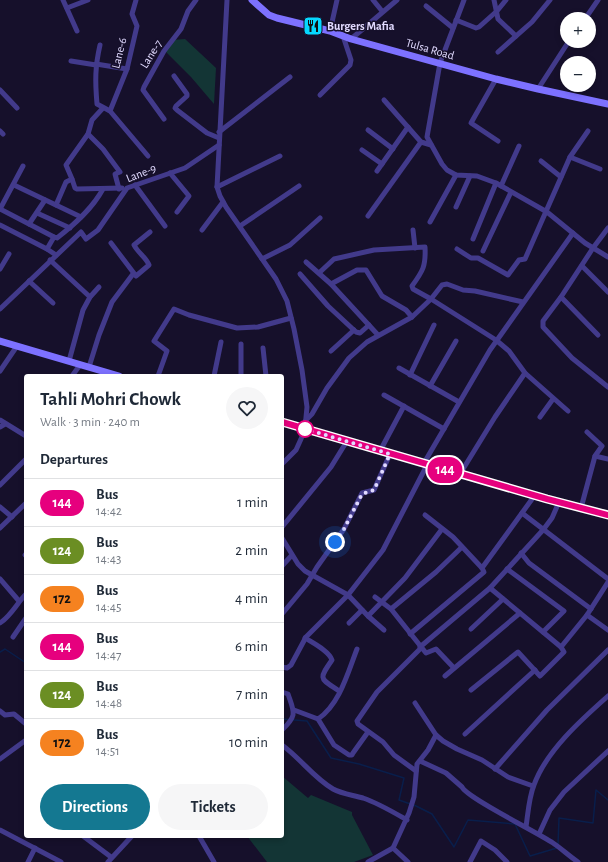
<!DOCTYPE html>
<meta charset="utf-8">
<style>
:root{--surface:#fff;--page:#f6f6f7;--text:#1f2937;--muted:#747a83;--line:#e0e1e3;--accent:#147891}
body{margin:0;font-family:"Alegreya Sans",sans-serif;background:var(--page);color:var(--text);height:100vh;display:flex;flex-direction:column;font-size:15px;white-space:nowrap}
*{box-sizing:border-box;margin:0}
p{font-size:13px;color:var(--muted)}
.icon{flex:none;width:22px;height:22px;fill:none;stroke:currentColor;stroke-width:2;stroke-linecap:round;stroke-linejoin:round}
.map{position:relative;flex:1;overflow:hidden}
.side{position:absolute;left:24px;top:374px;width:260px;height:464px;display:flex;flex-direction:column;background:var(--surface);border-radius:4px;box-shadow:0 2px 6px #0003}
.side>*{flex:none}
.badge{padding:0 8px;border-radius:13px;font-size:14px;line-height:26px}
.tools{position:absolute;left:560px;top:12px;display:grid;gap:8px}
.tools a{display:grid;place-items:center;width:36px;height:36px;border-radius:50%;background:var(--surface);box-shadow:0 2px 6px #0003;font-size:20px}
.you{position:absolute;width:20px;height:20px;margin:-10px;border:3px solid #fff;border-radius:50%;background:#1a73e8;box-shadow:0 0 0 6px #1a73e833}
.map>.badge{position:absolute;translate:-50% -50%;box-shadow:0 0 0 2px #fff}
h2{padding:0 16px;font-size:15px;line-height:36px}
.round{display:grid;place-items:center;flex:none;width:42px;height:42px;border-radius:21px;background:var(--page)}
.summary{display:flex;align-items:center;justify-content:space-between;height:68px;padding:0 16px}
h1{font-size:19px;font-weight:700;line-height:30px}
.action{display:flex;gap:8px;margin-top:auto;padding:8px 16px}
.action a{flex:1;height:46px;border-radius:24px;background:var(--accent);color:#fff;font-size:16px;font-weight:700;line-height:46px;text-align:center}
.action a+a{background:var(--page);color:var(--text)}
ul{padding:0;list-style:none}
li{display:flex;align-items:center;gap:12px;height:48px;padding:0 16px;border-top:1px solid var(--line)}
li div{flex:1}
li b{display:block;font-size:15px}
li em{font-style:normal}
li .badge{min-width:44px;font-weight:700;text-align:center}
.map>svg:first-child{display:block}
.green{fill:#133535}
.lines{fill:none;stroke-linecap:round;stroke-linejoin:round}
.stream{stroke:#091e4b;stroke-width:1.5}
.street{stroke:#423a8b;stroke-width:5}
.secondary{stroke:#7d71ff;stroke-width:7}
.line-casing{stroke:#fff;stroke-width:9}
.line{stroke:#e6007e;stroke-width:6}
.walk{stroke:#e1daff;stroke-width:4;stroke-dasharray:0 7.2}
.stop-dot{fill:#fff;stroke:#e6007e;stroke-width:2}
.labels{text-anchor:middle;stroke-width:3;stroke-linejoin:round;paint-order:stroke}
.poi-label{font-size:12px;font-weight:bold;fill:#e1daff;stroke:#16102b;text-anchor:start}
.street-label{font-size:12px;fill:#e1daff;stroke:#16102b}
</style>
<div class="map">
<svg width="608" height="862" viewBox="0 0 608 862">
<rect width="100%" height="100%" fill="#16102b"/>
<!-- green -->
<g class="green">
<path d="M185 39 216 68 214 104 191 77 164 50 172 40Z"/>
<path d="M282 776 308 798 311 795 352 812V815L373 855 354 862H267L247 836H282Z"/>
</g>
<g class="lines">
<!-- stream -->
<g class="stream">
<path d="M0 652 5 649 26 663"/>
<path d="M282 719 307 721 331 758 359 764 404 778 399 800 416 806 432 814 454 847 468 820 515 824 530 856 557 848"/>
<path d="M558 845 559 818 593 823 596 790 608 800"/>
</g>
<!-- street -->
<g class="street">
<path d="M63 0 77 31"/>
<path d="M227 0 217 187 220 196 226 207 276 279 287 301 294 329 302 370 307 407 305 428 301 439 296 450 282 464"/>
<path d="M373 0 382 11"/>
<path d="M464 0 440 63 427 137 442 164 447 170 456 175 477 176 496 183 547 212 585 243 608 257"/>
<path d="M494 0 498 19 516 36"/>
<path d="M426 6 453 28"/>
<path d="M67 8 88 0"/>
<path d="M585 19 598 0"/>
<path d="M456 20 476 28 479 27 497 11 506 0"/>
<path d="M330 31 337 0"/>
<path d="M351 39 397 0"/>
<path d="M100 45C95 67 95 81 97 104L110 111 148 156"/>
<path d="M498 52 532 22 550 0"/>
<path d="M71 61 96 65"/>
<path d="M96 64 127 69"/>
<path d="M174 76 187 94V96L176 106 175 108 177 110 207 133 219 138"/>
<path d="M496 79 471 123 498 141"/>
<path d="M538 89 569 41"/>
<path d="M0 90 17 108"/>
<path d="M320 95 350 65 351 60 343 36"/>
<path d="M384 100 421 142 431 145"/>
<path d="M110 111 127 69 137 26 132 14 136 0"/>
<path d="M164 119 143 90 144 87 164 51 181 29 188 11 196 0"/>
<path d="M368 130 393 149"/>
<path d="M0 131 3 134"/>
<path d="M219 132 290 77"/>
<path d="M88 134 103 149 120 172 115 174 119 189"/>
<path d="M362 150 382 164"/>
<path d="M570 157 600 169"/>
<path d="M541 161 561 177"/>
<path d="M377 171 408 127"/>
<path d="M170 173 189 196 177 212"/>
<path d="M72 179 75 188 77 189 122 188"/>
<path d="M14 185 81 217"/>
<path d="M135 185 165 226"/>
<path d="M501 186 519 146"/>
<path d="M217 187 280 156"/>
<path d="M56 205 66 182 72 179 66 165 88 134 92 120 103 108"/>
<path d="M456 207 470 176"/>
<path d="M0 209 54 237"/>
<path d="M0 209 23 166"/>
<path d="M37 213 70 228"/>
<path d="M368 216 421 142"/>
<path d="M430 222 456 175"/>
<path d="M29 224 45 200"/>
<path d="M0 225 47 249"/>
<path d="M240 226 299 186"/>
<path d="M608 228 593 248 561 297 543 321V327L572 358 608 387"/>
<path d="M202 230 223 202"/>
<path d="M413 230 415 248"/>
<path d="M473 239 496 183"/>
<path d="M111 243 136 276 149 265C146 257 138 253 134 245L150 232"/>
<path d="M457 249 471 258H478L508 275 519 260 525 259 570 157 588 131"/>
<path d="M483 251 511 192"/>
<path d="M56 255 47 249 54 237 57 238C75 224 92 209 103 189"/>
<path d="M262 259 290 245 320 218"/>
<path d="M50 260 90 297"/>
<path d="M306 262 331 284 378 335"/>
<path d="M582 266 608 292"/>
<path d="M0 269 9 254"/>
<path d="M319 273 334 259 374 250 425 247C426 266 423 271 412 286L413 289 431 299 496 340 509 351 525 373 568 411"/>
<path d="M300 274 328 306 356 332 360 333 369 325"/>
<path d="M29 281 53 303"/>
<path d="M331 284 357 270H366L382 296 406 310 412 317"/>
<path d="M561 297 598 335"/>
<path d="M0 309 81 232 86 239 98 230 127 188 185 168 219 145"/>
<path d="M263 348 266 376"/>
<path d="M331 351 354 330"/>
<path d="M69 361 83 310 90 297 99 287"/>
<path d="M89 367 99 335 112 302 133 274"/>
<path d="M399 368 459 402"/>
<path d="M0 371 17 346"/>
<path d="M410 375 434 325"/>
<path d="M72 376 80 365"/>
<path d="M158 376 167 351 154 341 174 309 189 315 237 328 258 327 291 318"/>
<path d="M214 376 221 342"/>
<path d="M241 376V344"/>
<path d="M430 386 456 341"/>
<path d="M384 395 444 429"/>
<path d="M540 417 553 399"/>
<path d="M0 420 26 436"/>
<path d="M306 420 312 414 327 388 349 358 367 342 412 317 431 299 442 285 447 284 463 290 475 291 523 302"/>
<path d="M0 427 5 424"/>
<path d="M380 451 404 406"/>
<path d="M595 456 608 459"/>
<path d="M424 463 490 350 573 233"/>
<path d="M460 474 495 417 525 373"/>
<path d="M0 485 26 459"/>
<path d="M0 507 12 517"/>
<path d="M581 508 595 456 602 446 587 432"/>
<path d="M522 513 608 579"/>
<path d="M282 527 331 467 347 441"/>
<path d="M0 528 26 503"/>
<path d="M282 538 298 564 305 571 348 595 368 616 405 578 442 529"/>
<path d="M521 553 529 563 591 609"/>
<path d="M25 555 26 554"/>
<path d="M282 566 292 555"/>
<path d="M482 568 535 495"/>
<path d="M507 569 564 611 543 632"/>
<path d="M0 579 19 601"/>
<path d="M375 597 391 609 426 653 436 649 454 668"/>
<path d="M391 609 436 572 462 547"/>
<path d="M282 614 307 584 317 567 344 529 362 493 374 490 390 454"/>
<path d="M587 615 608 630"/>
<path d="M368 616 384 630"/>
<path d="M0 623C11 616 17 603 26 594"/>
<path d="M349 623 362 610"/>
<path d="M471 629 503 599"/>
<path d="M410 634 484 572 482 568 453 537 425 515"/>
<path d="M13 637 26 618"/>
<path d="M305 638C313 643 329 651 332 660 318 680 320 678 339 691"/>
<path d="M420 647 490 588 543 530 552 518 559 502"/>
<path d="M561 647 587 615 608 582"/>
<path d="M282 667 287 668 291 665 306 637 348 595 383 550 427 465"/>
<path d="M445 676 520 613"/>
<path d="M471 690 518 652 540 676 564 652 561 647 490 588"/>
<path d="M282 692 288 694C294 712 298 715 282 730"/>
<path d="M415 703 436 735 443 741 457 749 482 760 508 777 533 786"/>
<path d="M294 710 318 719C340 704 348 672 357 649"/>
<path d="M0 711 5 715 14 714 26 724"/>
<path d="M318 719 334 745 349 755H352L353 753 368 732"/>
<path d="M465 734 535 670"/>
<path d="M282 745C300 758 314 778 333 789 342 794 353 795 363 798 378 803 393 812 407 820"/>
<path d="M0 759 26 740"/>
<path d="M420 761 446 773 462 787C467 798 537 832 553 843 562 849 569 856 578 862"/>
<path d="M495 769 547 710 608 650"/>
<path d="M416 771 394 755 383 742 358 724 357 721 377 692 421 648"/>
<path d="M526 827C528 813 529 797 534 785 546 751 582 719 608 696"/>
<path d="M0 830 61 862"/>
<path d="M539 834 550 810 564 792 608 751"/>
<path d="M83 836 111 857"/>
<path d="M199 836 214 862"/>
<path d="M393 848 408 862"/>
<path d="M28 862 35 848"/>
<path d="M108 862 132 836"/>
<path d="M368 862 393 848 409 813 414 797 417 764 428 750 436 735"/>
<path d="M470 862 481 841 495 850 507 862"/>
</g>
<!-- secondary -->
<g class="secondary">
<path d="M252 0 269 15 277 18 330 31 351 39 496 79 538 89 608 104"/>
<path d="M0 341 119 376"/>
<path d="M282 422 559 502 608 515"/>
</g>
</g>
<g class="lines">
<!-- line casing -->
<g class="line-casing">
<path id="line" d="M282 422 547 499 608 515"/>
</g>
<!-- line -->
<use href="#line" class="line"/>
<!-- walk -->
<path class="walk" d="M305 429 390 454 374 490 362 494 344 529 335 542"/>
</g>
<!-- icons -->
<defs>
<g id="restaurant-square" transform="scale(1)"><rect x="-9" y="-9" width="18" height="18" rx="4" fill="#06d8ff" stroke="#16102b"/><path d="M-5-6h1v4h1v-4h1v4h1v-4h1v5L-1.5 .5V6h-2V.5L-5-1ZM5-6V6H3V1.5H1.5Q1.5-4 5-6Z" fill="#111"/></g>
</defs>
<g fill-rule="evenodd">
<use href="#restaurant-square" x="313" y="26"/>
</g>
<!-- markers -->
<circle class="stop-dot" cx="305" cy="429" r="8"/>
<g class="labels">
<!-- poi labels -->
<g class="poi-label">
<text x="327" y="30">Burgers Mafia</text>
</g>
<!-- street labels -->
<g class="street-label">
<text transform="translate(430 49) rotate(16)" y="4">Tulsa Road</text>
<text transform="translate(119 53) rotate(-76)" y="4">Lane-6</text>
<text transform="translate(151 54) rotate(-58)" y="4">Lane-7</text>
<text transform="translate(141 173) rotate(-22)" y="4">Lane-9</text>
</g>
</g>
</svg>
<div class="tools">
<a>+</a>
<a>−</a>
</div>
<div class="you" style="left:335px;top:542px"></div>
<b class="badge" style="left:445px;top:470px;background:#e6007e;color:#fff">144</b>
<section class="side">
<div class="summary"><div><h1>Tahli Mohri Chowk</h1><p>Walk · 3 min · 240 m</p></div><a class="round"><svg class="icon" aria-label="heart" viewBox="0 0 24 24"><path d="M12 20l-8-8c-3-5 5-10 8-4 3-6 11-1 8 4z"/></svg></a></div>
<h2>Departures</h2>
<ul>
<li><span class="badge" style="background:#e6007e;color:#fff">144</span><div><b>Bus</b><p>14:42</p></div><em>1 min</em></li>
<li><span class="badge" style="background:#6b8e23;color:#fff">124</span><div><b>Bus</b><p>14:43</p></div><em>2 min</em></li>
<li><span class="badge" style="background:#f58220;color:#111">172</span><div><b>Bus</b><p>14:45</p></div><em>4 min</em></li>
<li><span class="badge" style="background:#e6007e;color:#fff">144</span><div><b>Bus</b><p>14:47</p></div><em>6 min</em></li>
<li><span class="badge" style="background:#6b8e23;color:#fff">124</span><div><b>Bus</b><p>14:48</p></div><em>7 min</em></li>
<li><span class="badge" style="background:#f58220;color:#111">172</span><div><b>Bus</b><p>14:51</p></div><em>10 min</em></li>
</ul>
<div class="action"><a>Directions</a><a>Tickets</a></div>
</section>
</div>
